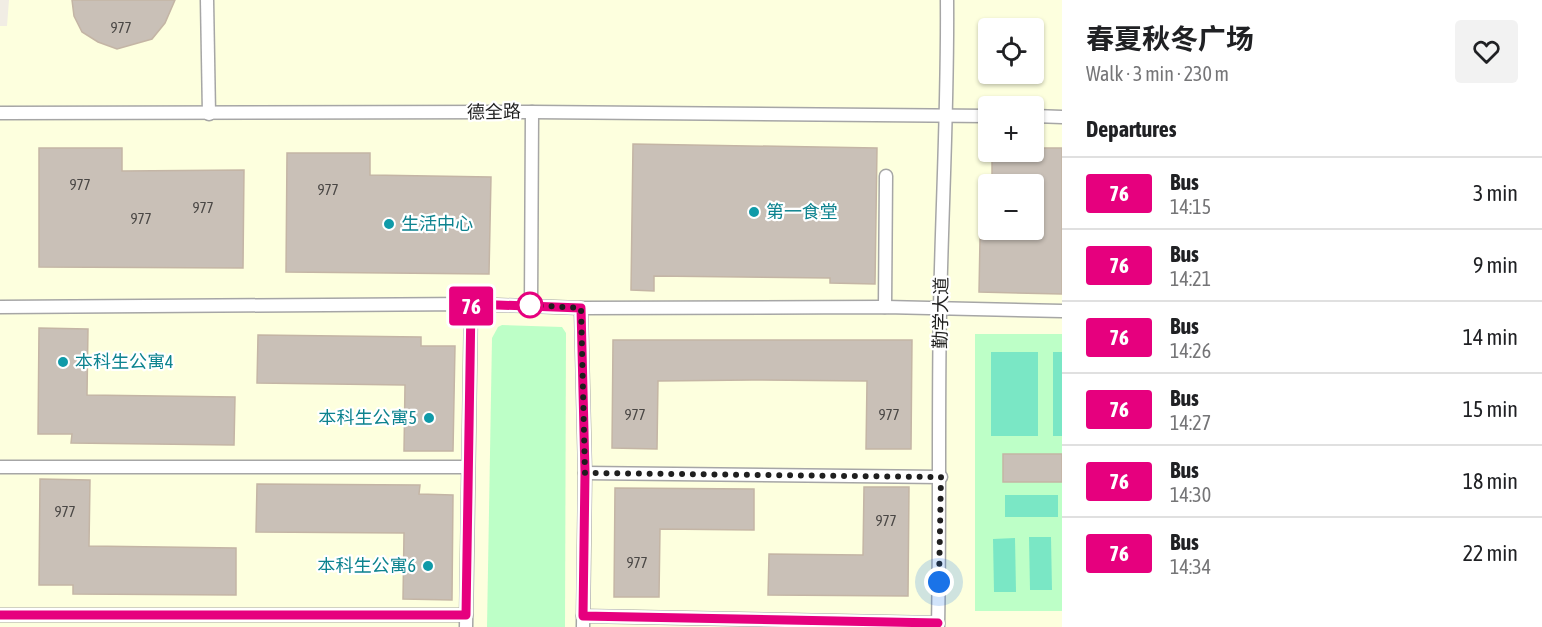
<!DOCTYPE html>
<meta charset="utf-8">
<style>
:root{--surface:#fff;--page:#f2f2f2;--text:#202124;--muted:#757577;--line:#e0e0e0}
body{margin:0;font-family:"Asap Condensed","Noto Sans SC",sans-serif;background:var(--page);color:var(--text);height:100vh;display:flex;flex-direction:column;font-size:22px;white-space:nowrap}
*{box-sizing:border-box;margin:0}
p{font-size:20px;color:var(--muted)}
.icon{flex:none;width:33px;height:33px;fill:none;stroke:currentColor;stroke-width:2;stroke-linecap:round;stroke-linejoin:round}
.map{position:relative;flex:1;overflow:hidden}
.drawer{display:flex;flex-direction:column;background:var(--surface);width:480px}
.drawer>*{flex:none}
.badge{padding:0 12px;border-radius:4px;font-size:21px;line-height:39px}
.tools{position:absolute;left:978px;top:18px;display:grid;gap:12px}
.tools a{display:grid;place-items:center;width:66px;height:66px;border-radius:6px;background:var(--surface);box-shadow:0 2px 4px #0004;font-size:30px}
.you{position:absolute;width:30px;height:30px;margin:-15px;border:4px solid #fff;border-radius:50%;background:#1a73e8;box-shadow:0 0 0 9px #1a73e833}
.map>.badge{position:absolute;translate:-50% -50%;box-shadow:0 0 0 3px #fff}
h2{padding:0 24px;font-size:22px;line-height:54px}
.round{display:grid;place-items:center;flex:none;width:63px;height:63px;border-radius:6px;background:var(--page)}
.summary{display:flex;align-items:center;justify-content:space-between;height:102px;padding:0 24px}
h1{font-size:28px;font-weight:700;line-height:45px}
ul{padding:0;list-style:none}
li{display:flex;align-items:center;gap:18px;height:72px;padding:0 24px;border-top:2px solid var(--line)}
li div{flex:1}
li b{display:block;font-size:22px}
li em{font-style:normal}
li .badge{min-width:66px;font-weight:700;text-align:center}
main{display:flex;flex:1;min-height:0}
.map>svg:first-child{display:block}
.education{fill:#fdffde;fill-rule:evenodd}
.park{fill:#bdffc7}
.pitch{fill:#7ae7c5}
.building{fill:#c9c0b7;stroke:#c4b5a5;stroke-width:1.5}
.lines{fill:none;stroke-linecap:round;stroke-linejoin:round}
.lane-casing{stroke:#a6a6a6;stroke-width:15}
.lane{stroke:#fff;stroke-width:12}
.line-casing{stroke:#fff;stroke-width:14}
.line{stroke:#e6007e;stroke-width:9}
.walk{stroke:#1f1f1f;stroke-width:6;stroke-dasharray:0 10.8}
.culture-dot{fill:#0f9aa8;stroke:#fff;stroke-width:2}
.stop-dot{fill:#fff;stroke:#e6007e;stroke-width:3}
.labels{text-anchor:middle;stroke-width:4.5;stroke-linejoin:round;paint-order:stroke}
.number-label{font-size:15px;fill:#4a4745}
.street-label{font-size:18px;fill:#1f1f1f;stroke:#fff}
.culture-label{font-size:18px;fill:#0d838f;stroke:#fff;text-anchor:start}
</style>
<main>
<div class="map">
<svg width="1062" height="627" viewBox="0 0 1062 627">
<rect width="100%" height="100%" fill="#f1ede4"/>
<!-- education -->
<path class="education" d="M9 0H1062V627H0V26H7ZM988 28H1034V74H988ZM988 106H1034V152H988ZM988 184H1034V230H988Z"/>
<!-- park -->
<g class="park">
<path d="M502 325 562 327 566 333 565 627H487L492 338 498 327Z"/>
<rect x="975" y="334" width="87" height="277"/>
</g>
<!-- pitch -->
<g class="pitch">
<rect x="991" y="352" width="47" height="84"/>
<rect x="1053" y="352" width="9" height="84"/>
<rect x="1005" y="495" width="53" height="22"/>
<path d="M1029 537H1051L1052 590H1030Z"/>
<path d="M1015 538 1016 592H994L993 539Z"/>
</g>
<!-- building -->
<g class="building">
<path d="M72 0H175L165 23 152 39 117 49 98 42 82 32 74 16Z"/>
<path d="M633 144 877 148 875 284 830 283V278L654 276V291L631 290Z"/>
<path d="M39 148H122V171L244 170 243 268 39 267Z"/>
<path d="M1034 148H1062V294L979 292 980 239H991V230H1034V184H992V152H1034Z"/>
<path d="M287 153H370V175L491 177 489 274 286 272Z"/>
<path d="M39 328 88 329 87 395 235 397 234 445 71 443 72 434H38Z"/>
<path d="M258 335 421 337V346H455L453 451H404L405 385 257 383Z"/>
<path d="M613 340H912L911 449H866L867 381 752 380 658 381 657 449 612 448Z"/>
<rect x="1003" y="454" width="59" height="28"/>
<path d="M40 479 90 480 89 546 236 548V595L73 594V585H39Z"/>
<path d="M257 484 420 485 419 494 453 495 452 600 403 599 404 533 256 532Z"/>
<path d="M864 487H909L908 596 768 595 769 554 863 555Z"/>
<path d="M615 488 754 489V530L660 529 659 597H614Z"/>
</g>
<g class="lines">
<!-- lane casing -->
<g class="lane-casing">
<g id="lane">
<path d="M207 0 209 114"/>
<path d="M0 113 532 112 988 116"/>
<path d="M1034 116 1062 117"/>
<path d="M531 305 532 112"/>
<path d="M0 307 471 304 581 308 885 307 1062 311"/>
<path d="M885 307 886 176"/>
<path d="M581 308 585 473 583 627"/>
<path d="M0 467H468"/>
<path d="M585 473 941 477"/>
<path d="M0 615H466"/>
<path d="M583 616 938 623"/>
<path d="M466 627 471 304"/>
<path d="M938 627C940 521 938 415 940 309 942 206 948 103 947 0"/>
</g>
</g>
<!-- lane -->
<use href="#lane" class="lane"/>
</g>
<g class="lines">
<!-- line casing -->
<g class="line-casing">
<path id="line" d="M0 615H466L471 304 581 308 585 473 583 616 938 623"/>
</g>
<!-- line -->
<use href="#line" class="line"/>
<!-- walk -->
<path class="walk" d="M530 305 581 308 585 473 941 477 939 582"/>
</g>
<!-- markers -->
<g class="culture-dot">
<circle cx="754" cy="212" r="6"/>
<circle cx="389" cy="224" r="6"/>
<circle cx="63" cy="362" r="6"/>
<circle cx="429" cy="418" r="6"/>
<circle cx="428" cy="566" r="6"/>
</g>
<circle class="stop-dot" cx="530" cy="305" r="12"/>
<g class="labels">
<!-- number labels -->
<g class="number-label">
<text x="121" y="33">977</text>
<text x="80" y="190">977</text>
<text x="328" y="195">977</text>
<text x="203" y="213">977</text>
<text x="141" y="224">977</text>
<text x="635" y="420">977</text>
<text x="889" y="420">977</text>
<text x="65" y="517">977</text>
<text x="886" y="526">977</text>
<text x="637" y="568">977</text>
</g>
<!-- street labels -->
<g class="street-label">
<text transform="translate(494 112) rotate(-1)" y="6">德全路</text>
<text transform="translate(941 313) rotate(-89)" y="6">勤学大道</text>
</g>
<!-- culture labels -->
<g class="culture-label">
<text x="766" y="218">第一食堂</text>
<text x="401" y="230">生活中心</text>
<text x="75" y="368">本科生公寓4</text>
<text x="417" y="424" text-anchor="end">本科生公寓5</text>
<text x="416" y="572" text-anchor="end">本科生公寓6</text>
</g>
</g>
</svg>
<div class="tools">
<a><svg class="icon" aria-label="locate" viewBox="0 0 24 24"><circle cx="12" cy="12" r="6"/><path d="M12 2v4M12 18v4M2 12h4M18 12h4"/></svg></a>
<a>+</a>
<a>−</a>
</div>
<div class="you" style="left:939px;top:582px"></div>
<b class="badge" style="left:471px;top:306px;background:#e6007e;color:#fff">76</b>
</div>
<section class="drawer">
<div class="summary"><div><h1>春夏秋冬广场</h1><p>Walk · 3 min · 230 m</p></div><a class="round"><svg class="icon" aria-label="heart" viewBox="0 0 24 24"><path d="M12 20l-8-8c-3-5 5-10 8-4 3-6 11-1 8 4z"/></svg></a></div>
<h2>Departures</h2>
<ul>
<li><span class="badge" style="background:#e6007e;color:#fff">76</span><div><b>Bus</b><p>14:15</p></div><em>3 min</em></li>
<li><span class="badge" style="background:#e6007e;color:#fff">76</span><div><b>Bus</b><p>14:21</p></div><em>9 min</em></li>
<li><span class="badge" style="background:#e6007e;color:#fff">76</span><div><b>Bus</b><p>14:26</p></div><em>14 min</em></li>
<li><span class="badge" style="background:#e6007e;color:#fff">76</span><div><b>Bus</b><p>14:27</p></div><em>15 min</em></li>
<li><span class="badge" style="background:#e6007e;color:#fff">76</span><div><b>Bus</b><p>14:30</p></div><em>18 min</em></li>
<li><span class="badge" style="background:#e6007e;color:#fff">76</span><div><b>Bus</b><p>14:34</p></div><em>22 min</em></li>
</ul>
</section>
</main>
